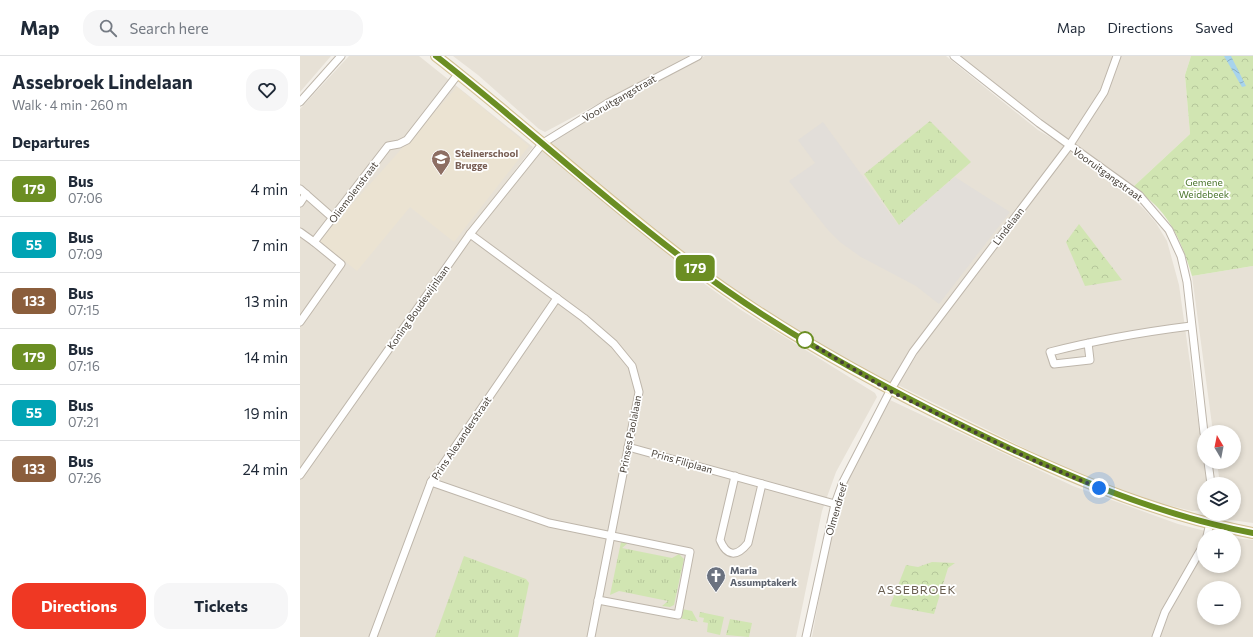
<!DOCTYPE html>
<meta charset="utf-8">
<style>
:root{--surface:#fff;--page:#f6f6f7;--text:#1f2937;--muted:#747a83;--line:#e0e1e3;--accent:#ef3823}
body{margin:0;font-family:Commissioner,sans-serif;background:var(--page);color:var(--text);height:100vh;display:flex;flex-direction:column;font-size:15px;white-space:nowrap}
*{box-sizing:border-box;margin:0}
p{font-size:13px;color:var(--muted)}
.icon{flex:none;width:22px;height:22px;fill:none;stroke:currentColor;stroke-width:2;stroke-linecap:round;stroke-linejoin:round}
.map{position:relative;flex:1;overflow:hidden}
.drawer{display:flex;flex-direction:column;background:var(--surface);width:300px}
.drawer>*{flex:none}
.badge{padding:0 8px;border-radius:6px;font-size:14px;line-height:26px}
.needle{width:26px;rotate:350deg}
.buttons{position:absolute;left:897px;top:369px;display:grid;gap:8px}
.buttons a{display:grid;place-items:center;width:44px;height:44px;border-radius:50%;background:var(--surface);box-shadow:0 2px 6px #0003;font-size:20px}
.you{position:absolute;width:20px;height:20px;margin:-10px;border:3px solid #fff;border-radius:50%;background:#1a73e8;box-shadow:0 0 0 6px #1a73e833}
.map>.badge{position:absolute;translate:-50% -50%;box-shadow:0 0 0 2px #fff}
h2{padding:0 12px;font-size:15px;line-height:36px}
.round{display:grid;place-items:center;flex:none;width:42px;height:42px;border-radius:16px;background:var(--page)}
.head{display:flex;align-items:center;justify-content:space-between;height:68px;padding:0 12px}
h1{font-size:19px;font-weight:700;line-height:30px}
.button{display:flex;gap:8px;margin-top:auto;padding:8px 12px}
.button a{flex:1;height:46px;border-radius:16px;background:var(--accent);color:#fff;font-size:16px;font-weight:700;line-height:46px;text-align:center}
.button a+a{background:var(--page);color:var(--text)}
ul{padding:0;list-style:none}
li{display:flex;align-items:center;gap:12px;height:56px;padding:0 12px;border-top:1px solid var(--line)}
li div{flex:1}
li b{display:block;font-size:15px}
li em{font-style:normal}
li .badge{min-width:44px;font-weight:700;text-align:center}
header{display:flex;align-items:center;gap:24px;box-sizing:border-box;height:56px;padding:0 20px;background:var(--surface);border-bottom:1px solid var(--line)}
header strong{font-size:19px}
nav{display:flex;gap:22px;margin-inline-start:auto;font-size:14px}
.search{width:280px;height:36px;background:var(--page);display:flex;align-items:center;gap:10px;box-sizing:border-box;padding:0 14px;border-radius:16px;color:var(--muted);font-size:15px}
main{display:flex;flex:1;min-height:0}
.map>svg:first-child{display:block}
.residential{fill:#e7e1d6;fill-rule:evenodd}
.industrial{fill:#e2ded9}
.education{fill:#ebe3d2}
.grass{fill:url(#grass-tufts)}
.park{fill:url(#park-crowns)}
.water{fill:url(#water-waves)}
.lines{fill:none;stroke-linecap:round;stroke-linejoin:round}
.minor-casing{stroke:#beb6ab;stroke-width:9}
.secondary-casing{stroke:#d0c099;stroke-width:12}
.minor{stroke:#fff;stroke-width:7}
.secondary{stroke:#fcedc9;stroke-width:10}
.line-casing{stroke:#fff;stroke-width:9}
.line{stroke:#6b8e23;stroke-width:6}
.walk{stroke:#463f37;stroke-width:4;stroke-dasharray:0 7.2}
.stop-dot{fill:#fff;stroke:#6b8e23;stroke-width:2}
.labels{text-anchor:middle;stroke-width:3.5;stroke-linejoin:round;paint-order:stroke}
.street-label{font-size:10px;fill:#463f37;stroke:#fff}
.education-label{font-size:10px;font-weight:bold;fill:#785e54;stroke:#fff;text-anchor:start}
.park-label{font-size:10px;fill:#4b752d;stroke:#fff}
.worship-label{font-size:10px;font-weight:bold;fill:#5b616d;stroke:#fff;text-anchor:start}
.quarter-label{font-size:12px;letter-spacing:1px;fill:#685d4f;stroke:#fff}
</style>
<header>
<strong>Map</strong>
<div class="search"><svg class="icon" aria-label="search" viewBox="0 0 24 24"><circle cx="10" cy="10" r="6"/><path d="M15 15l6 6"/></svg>Search here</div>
<nav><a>Map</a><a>Directions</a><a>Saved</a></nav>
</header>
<main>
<section class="drawer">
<div class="head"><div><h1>Assebroek Lindelaan</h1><p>Walk · 4 min · 260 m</p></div><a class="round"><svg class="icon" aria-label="heart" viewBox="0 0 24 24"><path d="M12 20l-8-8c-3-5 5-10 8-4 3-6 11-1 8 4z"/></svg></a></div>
<h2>Departures</h2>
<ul>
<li><span class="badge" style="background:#6b8e23;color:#fff">179</span><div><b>Bus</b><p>07:06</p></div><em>4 min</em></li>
<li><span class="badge" style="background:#00a3b4;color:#fff">55</span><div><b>Bus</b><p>07:09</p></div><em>7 min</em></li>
<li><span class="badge" style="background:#8b5e3c;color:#fff">133</span><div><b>Bus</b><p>07:15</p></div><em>13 min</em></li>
<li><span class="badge" style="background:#6b8e23;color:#fff">179</span><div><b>Bus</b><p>07:16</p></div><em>14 min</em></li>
<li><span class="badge" style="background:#00a3b4;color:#fff">55</span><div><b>Bus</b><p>07:21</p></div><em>19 min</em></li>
<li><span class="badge" style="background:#8b5e3c;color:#fff">133</span><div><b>Bus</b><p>07:26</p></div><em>24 min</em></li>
</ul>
<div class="button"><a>Directions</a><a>Tickets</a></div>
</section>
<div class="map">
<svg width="953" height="581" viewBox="0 0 953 581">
<defs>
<pattern id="grass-tufts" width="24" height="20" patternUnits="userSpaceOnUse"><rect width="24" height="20" fill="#d1e5b2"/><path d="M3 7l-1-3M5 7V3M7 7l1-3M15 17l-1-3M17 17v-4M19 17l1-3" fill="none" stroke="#b5c69a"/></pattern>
<pattern id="park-crowns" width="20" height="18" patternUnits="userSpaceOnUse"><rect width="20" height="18" fill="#d1e5b2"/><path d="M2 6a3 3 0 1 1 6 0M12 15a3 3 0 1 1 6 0" fill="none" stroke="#b5c69a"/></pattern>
<pattern id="water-waves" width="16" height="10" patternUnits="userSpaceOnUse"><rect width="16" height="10" fill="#a7d3ed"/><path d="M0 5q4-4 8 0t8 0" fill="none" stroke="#8aadc1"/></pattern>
</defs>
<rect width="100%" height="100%" fill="#f3efe8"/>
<!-- residential -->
<g class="residential">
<path d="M0 0H31L0 36Z"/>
<path d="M49 0H119L233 91 149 200 0 413V53Z"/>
<path d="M153 0H388L245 76 239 73 178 19Z"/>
<path d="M405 0H646L738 74 765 90 591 328 510 283 436 235 342 164 250 86 311 48Z"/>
<path d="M661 0H891L885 19 890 78 833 131 708 38Z"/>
<path d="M242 92 406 229 441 254 575 337 577 341 536 416 522 455 496 581H0V424L176 175Z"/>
<path d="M769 95 827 138 844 153 856 167 867 185 879 229 907 428H904L903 454 892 455 859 447 764 412 598 329 619 295Z"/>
<path d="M953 210V467L924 463 923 458H934V428H920L917 406H934V376H913L892 220Z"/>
<path d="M590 344 773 430 878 468 925 480H904V510H934V482L953 484V581H512L527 499 545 429ZM904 532H934V562H904Z"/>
</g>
<!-- industrial -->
<path class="industrial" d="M523 66 598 169 655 121 710 156 639 248 616 230 561 201 540 186 528 174 489 125 515 107 498 84Z"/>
<!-- education -->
<path class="education" d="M157 31 229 90 154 186 110 151 57 215 19 185Z"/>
<!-- grass -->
<g class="grass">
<path d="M630 65 671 106 599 169 564 118Z"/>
<path d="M321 486 328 487 322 492 372 502 379 498 384 503 374 549 370 551 362 550 368 545 319 535 310 539Z"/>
<path d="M164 500 226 523 229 527 218 581H135Z"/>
<path d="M382 553 392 555 398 566 379 562Z"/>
<path d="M400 556 424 561 420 579 407 576 408 567 403 566 404 562 399 561Z"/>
<path d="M430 563 452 567 449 581 426 579Z"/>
</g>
<!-- park -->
<g class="park">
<path d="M891 0H953V210L892 220C885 196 876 172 859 153 852 145 842 138 833 131L890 78 885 19Z"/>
<path d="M779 168 822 224 785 230 766 186Z"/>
<path d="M632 506 655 507 648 512 634 558 590 550 606 509 618 511Z"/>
</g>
<!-- water -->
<path class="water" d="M924 0H931L946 30 942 31Z"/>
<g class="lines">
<!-- minor casing -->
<g class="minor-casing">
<g id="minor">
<path d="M654 0 739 67 839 139 869 174 881 200 887 226 904 377"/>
<path d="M0 46 41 0"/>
<path d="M0 133 33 162"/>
<path d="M0 147 6 138"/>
<path d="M0 176 14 186"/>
<path d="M170 178 284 262 314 288 332 310 339 336 291 581"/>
<path d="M0 266 41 208 14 186 88 90 99 88 107 84 159 17"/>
<path d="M788 287 790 304 754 308 750 296C797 284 843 276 891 270"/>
<path d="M328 391 535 448"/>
<path d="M908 406 911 428"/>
<path d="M0 419 170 178 243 87 308 47 398 0"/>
<path d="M435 420 420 484C427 501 437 501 448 487L462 428"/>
<path d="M131 426 249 467 390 496 378 559 298 544"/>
<path d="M907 480 912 458"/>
<path d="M73 581 131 426 257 242"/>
<path d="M506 581 535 448 543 426 590 335 613 296 769 90 804 36 817 0"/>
<path d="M856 581 865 556 904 488"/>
</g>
</g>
<!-- secondary casing -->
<g class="secondary-casing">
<path id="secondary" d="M136 0C222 67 302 141 389 207 470 269 565 322 657 367 752 414 848 457 953 477"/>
</g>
<!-- minor -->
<use href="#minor" class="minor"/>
<!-- secondary -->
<use href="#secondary" class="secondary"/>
</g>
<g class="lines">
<!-- line casing -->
<g class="line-casing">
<path id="line" d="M136 0C222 67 302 142 389 207 474 272 570 324 665 371 757 416 852 458 953 477"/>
</g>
<!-- line -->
<use href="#line" class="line"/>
<!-- walk -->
<path class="walk" d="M505 284 590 335 728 402 799 432"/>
</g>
<!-- icons -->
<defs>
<g id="school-pin" transform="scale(1)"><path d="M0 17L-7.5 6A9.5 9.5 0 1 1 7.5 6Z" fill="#8d6e63" stroke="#fff"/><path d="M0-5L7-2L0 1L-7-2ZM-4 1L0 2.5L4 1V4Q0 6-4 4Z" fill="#fff"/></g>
<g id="church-pin" transform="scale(1)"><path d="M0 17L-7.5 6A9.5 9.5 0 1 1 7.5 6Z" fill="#6b7280" stroke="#fff"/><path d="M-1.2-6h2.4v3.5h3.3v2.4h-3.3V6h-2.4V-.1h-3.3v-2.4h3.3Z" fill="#fff"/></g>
</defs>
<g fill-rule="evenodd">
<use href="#school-pin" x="141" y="103"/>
<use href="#church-pin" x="416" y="520"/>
</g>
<!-- markers -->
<circle class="stop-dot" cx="505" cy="284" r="8"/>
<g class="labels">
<!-- street labels -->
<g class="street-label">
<text transform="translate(319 42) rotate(-30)" y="4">Vooruitgangstraat</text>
<text transform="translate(808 118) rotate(36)" y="4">Vooruitgangstraat</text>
<text transform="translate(53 136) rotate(-53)" y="4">Oliemolenstraat</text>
<text transform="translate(708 170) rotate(-53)" y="4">Lindelaan</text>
<text transform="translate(118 251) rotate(-55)" y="4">Koning Boudewijnlaan</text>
<text transform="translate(330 378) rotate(-79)" y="4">Prinses Paolalaan</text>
<text transform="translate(161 382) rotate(-56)" y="4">Prins Alexanderstraat</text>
<text transform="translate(382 405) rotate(16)" y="4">Prins Filiplaan</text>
<text transform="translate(536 453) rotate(-74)" y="4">Olmendreef</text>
</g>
<!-- education labels -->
<g class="education-label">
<text x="155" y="101">Steinerschool<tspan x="155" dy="12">Brugge</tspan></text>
</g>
<!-- park labels -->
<g class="park-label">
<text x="904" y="130">Gemene<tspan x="904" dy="12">Weidebeek</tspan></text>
</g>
<!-- worship labels -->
<g class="worship-label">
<text x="430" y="518">Maria<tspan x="430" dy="12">Assumptakerk</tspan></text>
</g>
<!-- quarter labels -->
<g class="quarter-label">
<text x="617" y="538">ASSEBROEK</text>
</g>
</g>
</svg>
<div class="buttons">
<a><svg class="needle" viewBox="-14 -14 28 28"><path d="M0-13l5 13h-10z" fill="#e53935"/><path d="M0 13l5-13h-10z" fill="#747a83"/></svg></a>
<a><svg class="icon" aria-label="layers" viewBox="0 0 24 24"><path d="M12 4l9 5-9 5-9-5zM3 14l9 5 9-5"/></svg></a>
<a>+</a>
<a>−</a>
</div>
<div class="you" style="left:799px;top:432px"></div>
<b class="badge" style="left:395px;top:212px;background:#6b8e23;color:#fff">179</b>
</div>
</main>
